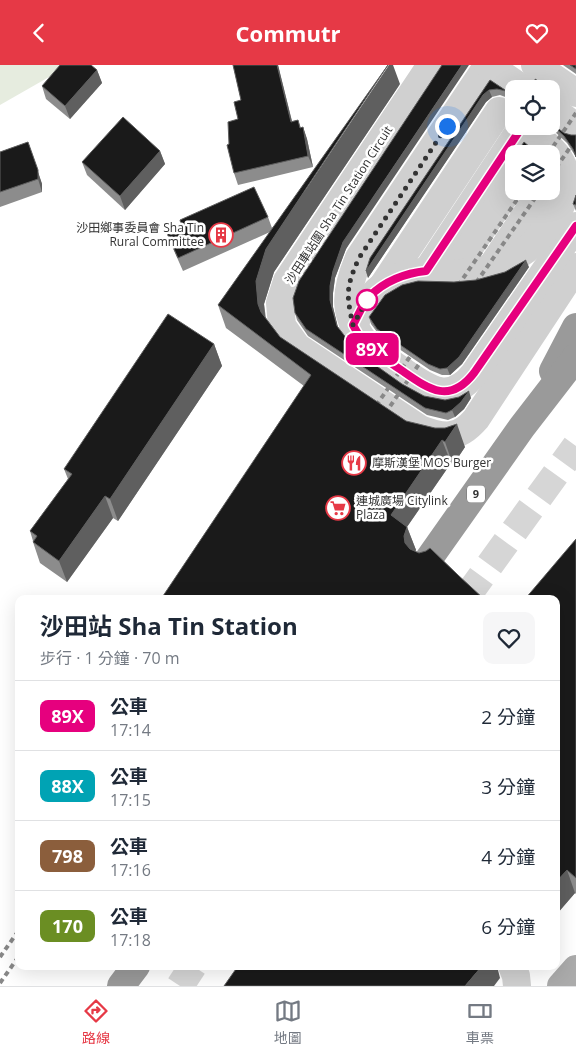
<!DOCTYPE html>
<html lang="zh-TW">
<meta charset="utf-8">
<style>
:root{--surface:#fff;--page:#f6f6f7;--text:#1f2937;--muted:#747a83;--line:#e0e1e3;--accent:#e63946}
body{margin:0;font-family:"Open Sans","Noto Sans TC",sans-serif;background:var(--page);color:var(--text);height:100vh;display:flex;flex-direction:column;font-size:19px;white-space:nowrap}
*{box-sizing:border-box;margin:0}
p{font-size:16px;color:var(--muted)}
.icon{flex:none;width:28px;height:28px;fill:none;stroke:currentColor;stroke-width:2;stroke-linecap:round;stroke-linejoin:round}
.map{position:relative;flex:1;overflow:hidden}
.panel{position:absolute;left:15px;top:530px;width:545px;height:375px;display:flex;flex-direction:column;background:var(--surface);border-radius:10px;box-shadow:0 5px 20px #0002}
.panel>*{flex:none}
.badge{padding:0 10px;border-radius:8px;font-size:18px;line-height:32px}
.fabs{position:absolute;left:505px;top:15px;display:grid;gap:10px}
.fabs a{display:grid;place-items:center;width:55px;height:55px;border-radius:10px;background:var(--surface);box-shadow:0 5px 20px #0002;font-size:25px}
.you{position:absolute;width:25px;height:25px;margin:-12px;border:4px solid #fff;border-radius:50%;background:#1a73e8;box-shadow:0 0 0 8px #1a73e833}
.map>.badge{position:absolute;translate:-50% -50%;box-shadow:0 0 0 2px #fff}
.round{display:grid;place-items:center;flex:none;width:52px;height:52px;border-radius:10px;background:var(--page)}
.headline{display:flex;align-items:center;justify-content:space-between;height:85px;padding:0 25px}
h1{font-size:24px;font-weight:700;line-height:38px}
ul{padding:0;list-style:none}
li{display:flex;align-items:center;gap:15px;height:70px;padding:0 25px;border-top:1px solid var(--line)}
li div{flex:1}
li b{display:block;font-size:19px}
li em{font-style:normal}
li .badge{min-width:55px;font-weight:700;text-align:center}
header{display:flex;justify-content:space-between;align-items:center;height:65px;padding:0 25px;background:var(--accent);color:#fff;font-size:22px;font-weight:700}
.dock{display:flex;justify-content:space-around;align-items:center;height:70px;border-top:1px solid var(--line);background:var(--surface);font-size:14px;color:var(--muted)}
.dock a{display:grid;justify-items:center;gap:2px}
.dock .current{color:var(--accent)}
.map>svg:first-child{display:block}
.green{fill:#e6ecdf}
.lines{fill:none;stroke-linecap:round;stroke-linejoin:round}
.highway-tunnel{stroke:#d6d6d6;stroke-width:28;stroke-dasharray:28 14;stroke-linecap:butt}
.minor{stroke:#d0d0d0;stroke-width:28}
.major{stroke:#ababab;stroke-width:28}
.highway{stroke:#9a9a9a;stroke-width:28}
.rail{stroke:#888;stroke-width:4;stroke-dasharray:5 4;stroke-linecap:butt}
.wall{fill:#8c8c8c}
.shaded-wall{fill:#5f5f5f}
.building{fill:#1a1a1a;stroke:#5f5f5f}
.line-casing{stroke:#fff;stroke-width:11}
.line{stroke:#e6007e;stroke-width:8}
.walk{stroke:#333;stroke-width:5;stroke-dasharray:0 9}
.stop-dot{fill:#fff;stroke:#e6007e;stroke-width:2.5}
.labels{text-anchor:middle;stroke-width:5;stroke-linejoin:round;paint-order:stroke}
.shield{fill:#fff;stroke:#707070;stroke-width:1}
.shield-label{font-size:11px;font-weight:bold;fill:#333}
.street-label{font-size:12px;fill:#333;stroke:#fff}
.poi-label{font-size:12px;fill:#333;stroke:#fff;text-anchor:start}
</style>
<header><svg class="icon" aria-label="back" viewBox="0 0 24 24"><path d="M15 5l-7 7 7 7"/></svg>Commutr<svg class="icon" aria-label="heart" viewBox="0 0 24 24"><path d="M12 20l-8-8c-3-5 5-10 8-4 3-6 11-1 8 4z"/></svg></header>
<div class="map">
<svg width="576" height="921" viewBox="0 0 576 921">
<rect width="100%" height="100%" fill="#fff"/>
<!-- green -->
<path class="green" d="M0 0H70L0 40Z"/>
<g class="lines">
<!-- highway-tunnel -->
<g class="highway-tunnel">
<path d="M465 534 576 381"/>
<path d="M180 921 193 901"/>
</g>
<!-- minor -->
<g class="minor">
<path d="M431 0 287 216 280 238 282 261 297 282 420 364C444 373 458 375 476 354L576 202"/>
<path d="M488 0 359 193C344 228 342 252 369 282 381 291 392 299 404 307 430 325 450 339 474 309L576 161"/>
<path d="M488 0 523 24"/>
<path d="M535 0 576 28"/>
<path d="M551 43 576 62"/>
<path d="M492 201 542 126"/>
<path d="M427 206 522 62"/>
<path d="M452 208 514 117"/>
<path d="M382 222 499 46"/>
<path d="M353 260C365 238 375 222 399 212 419 204 432 208 452 208 464 209 477 206 489 203 500 200 511 196 520 189 536 179 558 151 564 133 567 122 567 109 562 99 554 82 535 71 520 61"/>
<path d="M512 901 516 911 517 921"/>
</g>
<!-- major -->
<path class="major" d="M561 921 576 904"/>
<!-- highway -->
<g class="highway">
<path d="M553 306 576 262"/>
<path d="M428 495 522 362 576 292"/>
<path d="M121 921 136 901"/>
</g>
<!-- rail -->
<g class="rail">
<path d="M548 89 576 48"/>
<path d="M551 110 576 74"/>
<path d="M471 225 540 126"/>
<path d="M453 228 523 126"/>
<path d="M371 348 418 280"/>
<path d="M380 356 428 286"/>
<path d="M0 892 19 865"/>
<path d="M0 918 19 891"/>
</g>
</g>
<!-- wall -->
<g class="wall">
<path d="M233 0H278L292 56 298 55 301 63 303 62 307 74 313 102 238 120 234 108 229 79 238 54 241 35Z"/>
<path d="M563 0H576V9Z"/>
<path d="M441 2 346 184 335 213 333 228V242L338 262 357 287 402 319 424 331 445 335 471 333 464 344 455 352 448 355 427 350 308 271 297 255 295 248Z"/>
<path d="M97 5 102 18 70 54 46 34 42 21Z"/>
<path d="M490 15 514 31V44L511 37 508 33 500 30 492 32 486 37 368 213 366 206Z"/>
<path d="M400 19 274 207 264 239 266 253 280 272 406 356 465 382 453 400 451 398 407 462 416 485 415 486 458 510 161 534 304 321 226 263 218 240 270 167 183 206 171 179 166 166 268 152 272 163Z"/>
<path d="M551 58 564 68 571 70 576 92 567 78 553 65 548 61H551Z"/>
<path d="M28 77 42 119V127L0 142V87Z"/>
<path d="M160 86 165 99 125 145 87 110 82 97Z"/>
<path d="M576 130V146L573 139Z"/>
<path d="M529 202 462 299 450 310H442L430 305 380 271 371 259 369 252 454 217 476 215Z"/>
<path d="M214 279 222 301 118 456 113 453 67 517 40 498 33 477V476L30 466 68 414 64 404Z"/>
<path d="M576 474V829L575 828 556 850Z"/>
</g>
<!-- shaded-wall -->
<g class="shaded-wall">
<path d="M277 0H278L295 69 291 57Z"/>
<path d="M389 0H393L400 19 274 207 264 239 266 262 258 239 256 216 266 184Z"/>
<path d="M462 0H469L346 184 335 213 333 228V242L339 268 330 235V221L333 206 343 177Z"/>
<path d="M97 5 102 18 70 54 65 41Z"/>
<path d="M489 25 492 32 486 37 368 213 366 206 483 30Z"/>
<path d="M303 62 307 74 313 102 308 91Z"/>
<path d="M28 77 42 119V127L38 114Z"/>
<path d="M160 86 165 99 125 145 120 131Z"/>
<path d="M526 195 529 202 462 299 450 310 447 303Z"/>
<path d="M214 279 222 301 118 456 110 434Z"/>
<path d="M469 326 471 333 464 344 455 352 452 345Z"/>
<path d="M457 359 465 382 453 400 445 377Z"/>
<path d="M442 375 451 398 400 472 391 450Z"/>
<path d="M105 431 113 453 67 517 59 496Z"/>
<path d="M407 462 416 485 412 494 405 478 404 471Z"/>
<path d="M567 805 575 828 556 850V817Z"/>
<path d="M482 901H497L500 913 494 921H465Z"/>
</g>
<!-- building -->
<g class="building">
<path d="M60 0H91L97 5 65 41 42 21Z"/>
<path d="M233 0H277L291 57 298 55 300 63 303 62 308 91 234 108 227 80 229 79 228 57 238 54 234 37 241 35Z"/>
<path d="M388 0 266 184 256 216 258 239 261 247 280 272 406 356 435 363H445L457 359 445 377 442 375 391 450 407 462 404 471 405 478 410 484 419 488 426 486 430 483 458 510 484 534H161L311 310 218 240Z"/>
<path d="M442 0H462L343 177 333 206 330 221V235L337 261 357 287 402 319 424 331 445 335 459 332 469 326 461 337 452 345 446 348 425 343 306 264 295 248 293 233 299 216Z"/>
<path d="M570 0H576V4Z"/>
<path d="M535 14 546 21 541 24H534L536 19Z"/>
<path d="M490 15 514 31V39L512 40 510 32 506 26 497 24 489 25 483 30 366 206 370 193Z"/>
<path d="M123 52 160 86 120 131 82 97Z"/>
<path d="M551 58 564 68 571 70H576V92L573 84 564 71 551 59Z"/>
<path d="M28 77 38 105V114L0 127V87Z"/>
<path d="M524 77 538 89H516Z"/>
<path d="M254 122 268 152 178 193 166 166 181 159 180 155Z"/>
<path d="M576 130V140L573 139Z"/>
<path d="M526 195 459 292 447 303 440 304 428 299 377 264 369 252 385 230 402 220 418 216 454 217 476 215 505 207Z"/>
<path d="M168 249 214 279 110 434 105 431 59 496 33 477 37 471 30 466 72 409 64 404Z"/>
<path d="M576 474V813L567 805 556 817V534H525Z"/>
<path d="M238 901H482L465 921H224Z"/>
</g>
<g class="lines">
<!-- line casing -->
<g class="line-casing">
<path id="line" d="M520 61 522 62 426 206C406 208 384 216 369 232 362 240 358 251 353 260L361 274 369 282C381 291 392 299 404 307 430 325 450 339 474 308L576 161"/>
</g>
<!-- line -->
<use href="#line" class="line"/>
<!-- walk -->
<path class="walk" d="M367 235 369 232 353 260C346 229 346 222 359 193L447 61"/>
</g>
<!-- icons -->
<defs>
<g id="building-ring" transform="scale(1.25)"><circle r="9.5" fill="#fff" stroke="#e63946" stroke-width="1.5"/><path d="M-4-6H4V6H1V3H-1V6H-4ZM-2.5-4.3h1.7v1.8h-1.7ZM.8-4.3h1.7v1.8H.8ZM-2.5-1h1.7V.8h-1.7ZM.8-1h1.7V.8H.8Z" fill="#e63946"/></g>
<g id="restaurant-ring" transform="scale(1.25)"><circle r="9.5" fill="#fff" stroke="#e63946" stroke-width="1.5"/><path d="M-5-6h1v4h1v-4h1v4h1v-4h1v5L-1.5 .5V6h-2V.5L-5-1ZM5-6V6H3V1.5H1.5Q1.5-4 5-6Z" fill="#e63946"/></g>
<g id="supermarket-ring" transform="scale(1.25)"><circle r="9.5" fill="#fff" stroke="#e63946" stroke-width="1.5"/><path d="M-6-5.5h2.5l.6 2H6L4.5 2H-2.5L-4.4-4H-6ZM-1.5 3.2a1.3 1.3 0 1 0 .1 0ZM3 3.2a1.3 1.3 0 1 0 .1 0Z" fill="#e63946"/></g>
</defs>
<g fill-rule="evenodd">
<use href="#building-ring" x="221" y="170"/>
<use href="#restaurant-ring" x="354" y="398"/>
<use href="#supermarket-ring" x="338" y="443"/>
</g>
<!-- markers -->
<circle class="stop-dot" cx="367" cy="235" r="10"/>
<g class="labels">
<!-- shield labels -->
<rect class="shield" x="467" y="420.5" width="18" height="17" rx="4"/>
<g class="shield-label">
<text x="476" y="433">9</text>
</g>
<!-- street labels -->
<g class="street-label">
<text transform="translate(339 140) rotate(-57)" y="4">沙田車站圍 Sha Tin Station Circuit</text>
</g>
<!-- poi labels -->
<g class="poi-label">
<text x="204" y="167" text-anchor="end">沙田鄉事委員會 Sha Tin<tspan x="204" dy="14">Rural Committee</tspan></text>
<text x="372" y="402">摩斯漢堡 MOS Burger</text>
<text x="356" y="440">連城廣場 Citylink<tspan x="356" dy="14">Plaza</tspan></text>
</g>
</g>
</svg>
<div class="fabs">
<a><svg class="icon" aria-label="locate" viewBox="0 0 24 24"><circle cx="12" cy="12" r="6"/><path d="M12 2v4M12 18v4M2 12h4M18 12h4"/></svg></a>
<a><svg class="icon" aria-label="layers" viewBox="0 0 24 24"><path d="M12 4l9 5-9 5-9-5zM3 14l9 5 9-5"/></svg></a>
</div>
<div class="you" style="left:447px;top:61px"></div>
<b class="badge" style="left:372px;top:284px;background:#e6007e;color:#fff">89X</b>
<section class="panel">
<div class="headline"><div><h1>沙田站 Sha Tin Station</h1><p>步行 · 1 分鐘 · 70 m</p></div><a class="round"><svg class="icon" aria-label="heart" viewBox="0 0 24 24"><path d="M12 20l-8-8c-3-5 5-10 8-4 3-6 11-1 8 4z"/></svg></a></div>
<ul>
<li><span class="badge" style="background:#e6007e;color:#fff">89X</span><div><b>公車</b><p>17:14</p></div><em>2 分鐘</em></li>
<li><span class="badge" style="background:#00a3b4;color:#fff">88X</span><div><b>公車</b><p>17:15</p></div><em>3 分鐘</em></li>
<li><span class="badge" style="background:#8b5e3c;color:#fff">798</span><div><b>公車</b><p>17:16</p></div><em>4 分鐘</em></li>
<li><span class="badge" style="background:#6b8e23;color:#fff">170</span><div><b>公車</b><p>17:18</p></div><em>6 分鐘</em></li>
</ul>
</section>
</div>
<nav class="dock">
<a class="current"><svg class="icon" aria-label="directions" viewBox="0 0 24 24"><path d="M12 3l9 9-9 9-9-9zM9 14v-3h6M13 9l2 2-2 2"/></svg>路線</a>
<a><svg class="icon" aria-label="map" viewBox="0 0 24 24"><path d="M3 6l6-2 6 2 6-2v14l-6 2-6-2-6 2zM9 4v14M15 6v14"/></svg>地圖</a>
<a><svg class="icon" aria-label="tickets" viewBox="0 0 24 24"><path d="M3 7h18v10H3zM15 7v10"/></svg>車票</a>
</nav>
